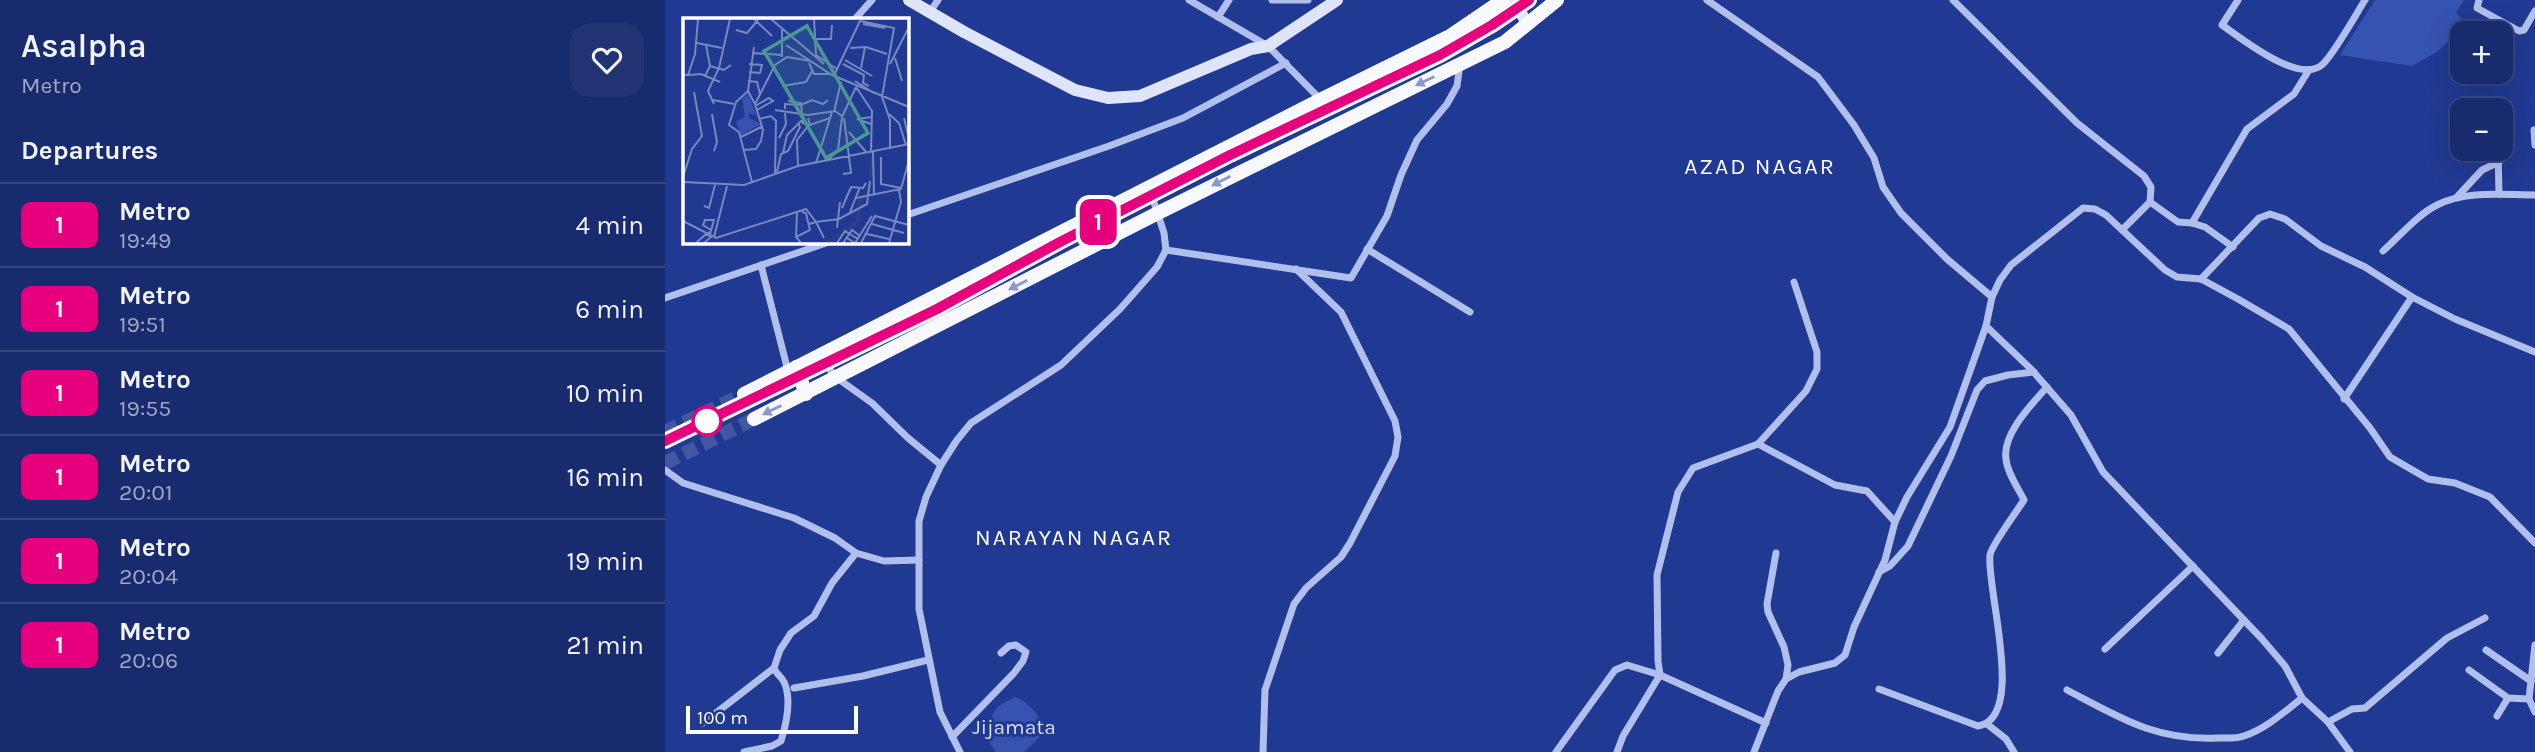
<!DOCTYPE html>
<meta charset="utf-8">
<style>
:root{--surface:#182b6e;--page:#213373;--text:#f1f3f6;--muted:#9fa7c2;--line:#364781}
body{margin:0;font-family:Karla,sans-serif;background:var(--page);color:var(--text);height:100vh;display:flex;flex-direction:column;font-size:26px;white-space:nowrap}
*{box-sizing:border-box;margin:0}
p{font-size:23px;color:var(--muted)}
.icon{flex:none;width:38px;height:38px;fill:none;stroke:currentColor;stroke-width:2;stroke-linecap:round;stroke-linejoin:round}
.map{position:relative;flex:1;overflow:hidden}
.side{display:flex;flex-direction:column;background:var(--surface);width:665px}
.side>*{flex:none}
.badge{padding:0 14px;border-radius:10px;font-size:24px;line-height:46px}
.buttons{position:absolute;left:1785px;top:21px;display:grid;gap:14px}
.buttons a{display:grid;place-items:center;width:63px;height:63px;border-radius:14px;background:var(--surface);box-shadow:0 7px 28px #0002,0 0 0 2px var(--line);font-size:35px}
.scale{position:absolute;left:21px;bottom:18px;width:172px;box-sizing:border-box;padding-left:7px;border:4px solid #fff;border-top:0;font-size:19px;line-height:24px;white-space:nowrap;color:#fff;-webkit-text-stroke:5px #203992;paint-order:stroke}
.map>.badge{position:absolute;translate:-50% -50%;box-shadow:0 0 0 4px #fff}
h2{padding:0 21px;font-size:26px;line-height:63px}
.round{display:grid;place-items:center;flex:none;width:74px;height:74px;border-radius:21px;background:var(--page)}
.overview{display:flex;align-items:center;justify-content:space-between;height:119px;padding:0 21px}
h1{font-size:33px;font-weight:600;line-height:52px}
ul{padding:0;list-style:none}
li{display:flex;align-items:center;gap:21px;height:84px;padding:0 21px;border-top:2px solid var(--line)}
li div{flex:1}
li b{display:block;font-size:26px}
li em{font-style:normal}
li .badge{min-width:77px;font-weight:700;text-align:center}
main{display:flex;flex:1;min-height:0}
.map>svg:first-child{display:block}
.green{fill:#3753b0}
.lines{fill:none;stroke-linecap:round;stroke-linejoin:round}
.primary-tunnel{stroke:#4157a2;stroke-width:14;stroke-dasharray:14 7;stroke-linecap:butt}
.minor{stroke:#b1bfed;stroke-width:7}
.secondary{stroke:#dee4fa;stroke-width:12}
.primary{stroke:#f8f9ff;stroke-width:14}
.oneway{fill:#8c99c8}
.line-casing{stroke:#fff;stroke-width:16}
.line{stroke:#e6007e;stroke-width:10}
.stop-dot{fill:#fff;stroke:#e6007e;stroke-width:3.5}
.labels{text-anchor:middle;stroke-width:6;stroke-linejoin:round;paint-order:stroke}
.park-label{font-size:21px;fill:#d7dffa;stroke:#203992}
.neighbourhood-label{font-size:23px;letter-spacing:2px;fill:#fff;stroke:#203992}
.inset-river{fill:none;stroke:#2d4083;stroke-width:3.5}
.inset-road{fill:none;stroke:#7988be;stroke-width:2}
.view{fill:#4b9892;fill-opacity:0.15;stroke:#4b9892;stroke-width:3.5}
.inset-edge{fill:none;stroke:#fff;stroke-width:3.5}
</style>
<main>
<section class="side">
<div class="overview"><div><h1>Asalpha</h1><p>Metro</p></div><a class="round"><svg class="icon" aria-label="heart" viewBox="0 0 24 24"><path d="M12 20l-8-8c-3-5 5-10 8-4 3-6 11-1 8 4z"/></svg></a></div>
<h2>Departures</h2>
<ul>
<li><span class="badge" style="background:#e6007e;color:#fff">1</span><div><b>Metro</b><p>19:49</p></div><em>4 min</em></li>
<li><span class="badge" style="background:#e6007e;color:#fff">1</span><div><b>Metro</b><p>19:51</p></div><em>6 min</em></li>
<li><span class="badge" style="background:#e6007e;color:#fff">1</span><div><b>Metro</b><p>19:55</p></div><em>10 min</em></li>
<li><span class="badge" style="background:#e6007e;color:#fff">1</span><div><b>Metro</b><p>20:01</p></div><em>16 min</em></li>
<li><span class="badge" style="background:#e6007e;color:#fff">1</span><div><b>Metro</b><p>20:04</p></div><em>19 min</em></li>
<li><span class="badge" style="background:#e6007e;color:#fff">1</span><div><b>Metro</b><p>20:06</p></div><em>21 min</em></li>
</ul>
</section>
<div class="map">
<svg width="1870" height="752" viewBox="0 0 1870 752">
<rect width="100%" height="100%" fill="#203992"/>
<!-- green -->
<g class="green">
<path d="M1710 0H1799L1791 13 1801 23 1772 52 1747 66 1675 55Z"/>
<path d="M350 697C366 703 375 716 380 732L359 752H331L317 731 333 706Z"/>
</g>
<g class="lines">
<!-- primary-tunnel -->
<g class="primary-tunnel">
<path d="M0 432 79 394"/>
<path d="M0 463 89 419"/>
</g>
<!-- minor -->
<g class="minor">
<path d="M524 0 603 46 655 99"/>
<path d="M607 0H643"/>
<path d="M1042 0 1153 77 1189 125 1209 158 1218 187 1236 213 1282 259 1327 297"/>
<path d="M1288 0 1412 123 1479 176 1486 187 1485 202 1457 230"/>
<path d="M1573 0 1557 25C1576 38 1635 86 1658 64 1670 52 1690 16 1700 0"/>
<path d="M1814 0 1812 8 1854 31 1859 30 1870 11"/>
<path d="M265 12 273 0"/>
<path d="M553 17 564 0"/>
<path d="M190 19 207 0"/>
<path d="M1869 130 1870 145"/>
<path d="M1833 149 1834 194"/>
<path d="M1792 197 1817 170 1834 162"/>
<path d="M1485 202 1513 222 1527 223 1540 227 1568 247"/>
<path d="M242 215 444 146 518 118 621 63"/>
<path d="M1527 223 1582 129 1629 94 1644 70"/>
<path d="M702 249 805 312"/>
<path d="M501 250 686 278 722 216 736 175 752 140 782 104 792 86 795 64"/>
<path d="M1718 251C1735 236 1752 215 1772 205 1801 190 1839 195 1870 195"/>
<path d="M96 265 123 371"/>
<path d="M1536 279 1594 218 1605 214 1620 219 1656 246 1700 267 1747 297 1790 319 1870 352"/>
<path d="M0 298 164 242"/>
<path d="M1321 326 1366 369 1406 415 1438 472 1597 639 1620 666 1637 698 1663 722 1685 752"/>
<path d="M154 357 172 378 207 403 243 438 276 465"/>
<path d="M1679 399 1747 297"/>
<path d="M1093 444 1170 485 1202 491 1230 522"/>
<path d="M0 470 18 483 129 518 170 538 191 553 219 561 254 560"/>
<path d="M1111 553 1102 604 1103 612 1119 647 1123 665 1121 679"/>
<path d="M1214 572 1225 566 1243 546 1286 456 1312 390 1320 381 1343 375 1369 372"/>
<path d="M1870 645 1864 699 1870 712"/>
<path d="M1440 649 1528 566"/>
<path d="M1821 650 1866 681"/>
<path d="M1553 653 1579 620"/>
<path d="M1804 670 1843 698 1864 699"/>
<path d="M129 688 198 676 263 660"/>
<path d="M1214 689 1313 726C1362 718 1321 589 1325 555 1326 546 1352 511 1359 500 1353 488 1342 472 1341 459 1337 434 1367 404 1382 387"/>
<path d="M1402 690C1455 718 1491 741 1553 738 1561 738 1571 739 1579 736 1602 728 1619 712 1637 698"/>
<path d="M1832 716 1843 698"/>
<path d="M1663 722 1687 709 1700 708 1782 638 1820 618"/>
<path d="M38 723 109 668 115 650 126 633 149 616 167 583 191 553"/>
<path d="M1322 724 1341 739 1349 752"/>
<path d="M287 737 349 673 358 661 361 652 351 645 344 646 336 653"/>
<path d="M79 752 107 746 116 741C121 725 127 699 119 682 117 677 111 674 109 668"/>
<path d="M295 752 275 712 254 609V521L261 497 276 465 292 440 306 423 396 365 455 309 492 267 501 250 499 233 484 187"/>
<path d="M598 752 600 690 629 604 641 588 676 557 685 543 730 456 733 437 730 421 676 312 631 269"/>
<path d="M891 752 950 670 962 665 995 675 1101 723"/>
<path d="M952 752 958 736 995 675 993 661 992 575 1013 492 1028 468 1093 444 1141 391 1152 369V352L1129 282"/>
<path d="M1089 752 1113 691 1121 679 1134 672 1170 663 1180 655 1189 627 1220 560 1230 522 1242 497 1285 427 1321 326 1327 297 1335 280 1346 265 1418 208 1430 209 1441 215 1500 270 1512 277 1536 279 1573 299 1624 329 1705 428 1725 457 1763 479 1790 483 1825 497 1870 543"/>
</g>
<!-- secondary -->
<g class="secondary">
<path d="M244 0 299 32 410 90 443 98 475 96 586 49 603 46 672 0"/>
<path d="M848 0 862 23"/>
</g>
<!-- primary -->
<g class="primary">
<path d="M131 367 141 394"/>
<path d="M79 394 655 100 785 36 838 0"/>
<path d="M89 419 493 213 840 42 892 0"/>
</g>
</g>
<!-- one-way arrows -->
<defs><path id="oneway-solid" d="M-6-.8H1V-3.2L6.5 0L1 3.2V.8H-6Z" transform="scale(1.75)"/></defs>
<g class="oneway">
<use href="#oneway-solid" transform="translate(760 81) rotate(154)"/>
<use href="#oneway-solid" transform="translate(556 181) rotate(153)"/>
<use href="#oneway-solid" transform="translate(353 285) rotate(153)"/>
<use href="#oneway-solid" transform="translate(107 410) rotate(154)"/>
</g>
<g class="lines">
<!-- line casing -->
<g class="line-casing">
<path id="line" d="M0 441 272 309 395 242 565 155 775 55 827 25 864 0"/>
</g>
<!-- line -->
<use href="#line" class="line"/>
</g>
<!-- markers -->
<circle class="stop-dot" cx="42" cy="421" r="14"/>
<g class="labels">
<!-- park labels -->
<g class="park-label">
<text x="349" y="734">Jijamata</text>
</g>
<!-- neighbourhood labels -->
<g class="neighbourhood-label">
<text x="1095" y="174">AZAD NAGAR</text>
<text x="409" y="545">NARAYAN NAGAR</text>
</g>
</g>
<!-- overview -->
<g transform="translate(18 18)">
<rect width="226" height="226" fill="#203992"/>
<path d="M65 76 74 98 66 95V100L78 106 58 117 53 104 62 99 59 81Z" fill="#3753b0"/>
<path class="inset-river" d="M187 161 189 139M145 225 175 203 176 186 187 170"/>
<path class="inset-road" d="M71 1 89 18M88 1 141 46M131 1 133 37 154 51 151 58M180 6 202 10M180 6 204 8M99 11V39M53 12 64 15 75 2M132 21H148L149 7M14 25 39 30M103 27 149 57 226 89M71 29 65 73 72 86M167 30 183 29 204 36M70 35 99 37M212 40 219 63M162 42 189 58M126 45 131 56H146M160 46 181 57 180 65 186 68M207 46 226 9M27 48 41 52 48 47M178 50 182 29M154 51 177 3 211 10 199 79 207 102V130M66 54 77 55 79 47 66 46M0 57H5L12 36 15 1M5 57 18 56 37 64M22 58 27 48 23 27M65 63 74 64 77 76M172 63 191 75M99 68 123 64 129 53M173 69 189 93 188 134M65 73 53 84 46 107 56 114 69 164M30 82 51 86M105 83 118 85 119 95M31 86 25 73 36 50 47 1M72 88 86 80 90 83 74 92M102 91V86L118 87 129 82 140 86 145 82M92 92 125 97 152 93 159 98M151 94 158 64M29 96 34 124 31 133M206 96 216 105 223 127M125 100 127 107 147 100M221 100 226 121M76 101 88 98 93 103 92 156M188 106 174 101 189 99M166 114 183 134M58 119 80 108M96 120 103 106 102 95M60 132 73 131 78 123 80 112 72 86 92 47 104 39 128 43M190 133 191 178M100 135 104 117 118 103H119L121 106 118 103M198 139V166L218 170M145 142 155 132 159 99 173 69M133 145 149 94M115 148 114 122 126 107M94 154 98 136 105 133 117 109 115 105M160 156 168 155 161 100M0 159 9 131 19 118 11 74M0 164 61 167 115 148 226 126M173 180 218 171 226 142M21 188 26 190 32 167M159 190 168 169 180 170 183 165M114 194 113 219 118 225M167 194 177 169M0 203 33 220 123 191 133 204 156 201 184 186 187 163M126 206 133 204 141 220M189 206 221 215M154 210 157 184M25 214 27 216 31 202H22L20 207 28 212M184 216 206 221M31 219 44 168M113 219 127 212 123 195 119 194M164 220 172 225 189 198M13 225 23 216 28 219 21 225M154 225 162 213 175 221M160 225 169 212 177 218M178 225 192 198 226 207M206 225 218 184 216 172"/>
<path class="view" d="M124 8 185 115 143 140 81 33Z"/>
<rect width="226" height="226" class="inset-edge"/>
</g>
</svg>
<div class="buttons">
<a>+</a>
<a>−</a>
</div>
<div class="scale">100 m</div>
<b class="badge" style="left:433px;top:222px;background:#e6007e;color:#fff">1</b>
</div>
</main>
